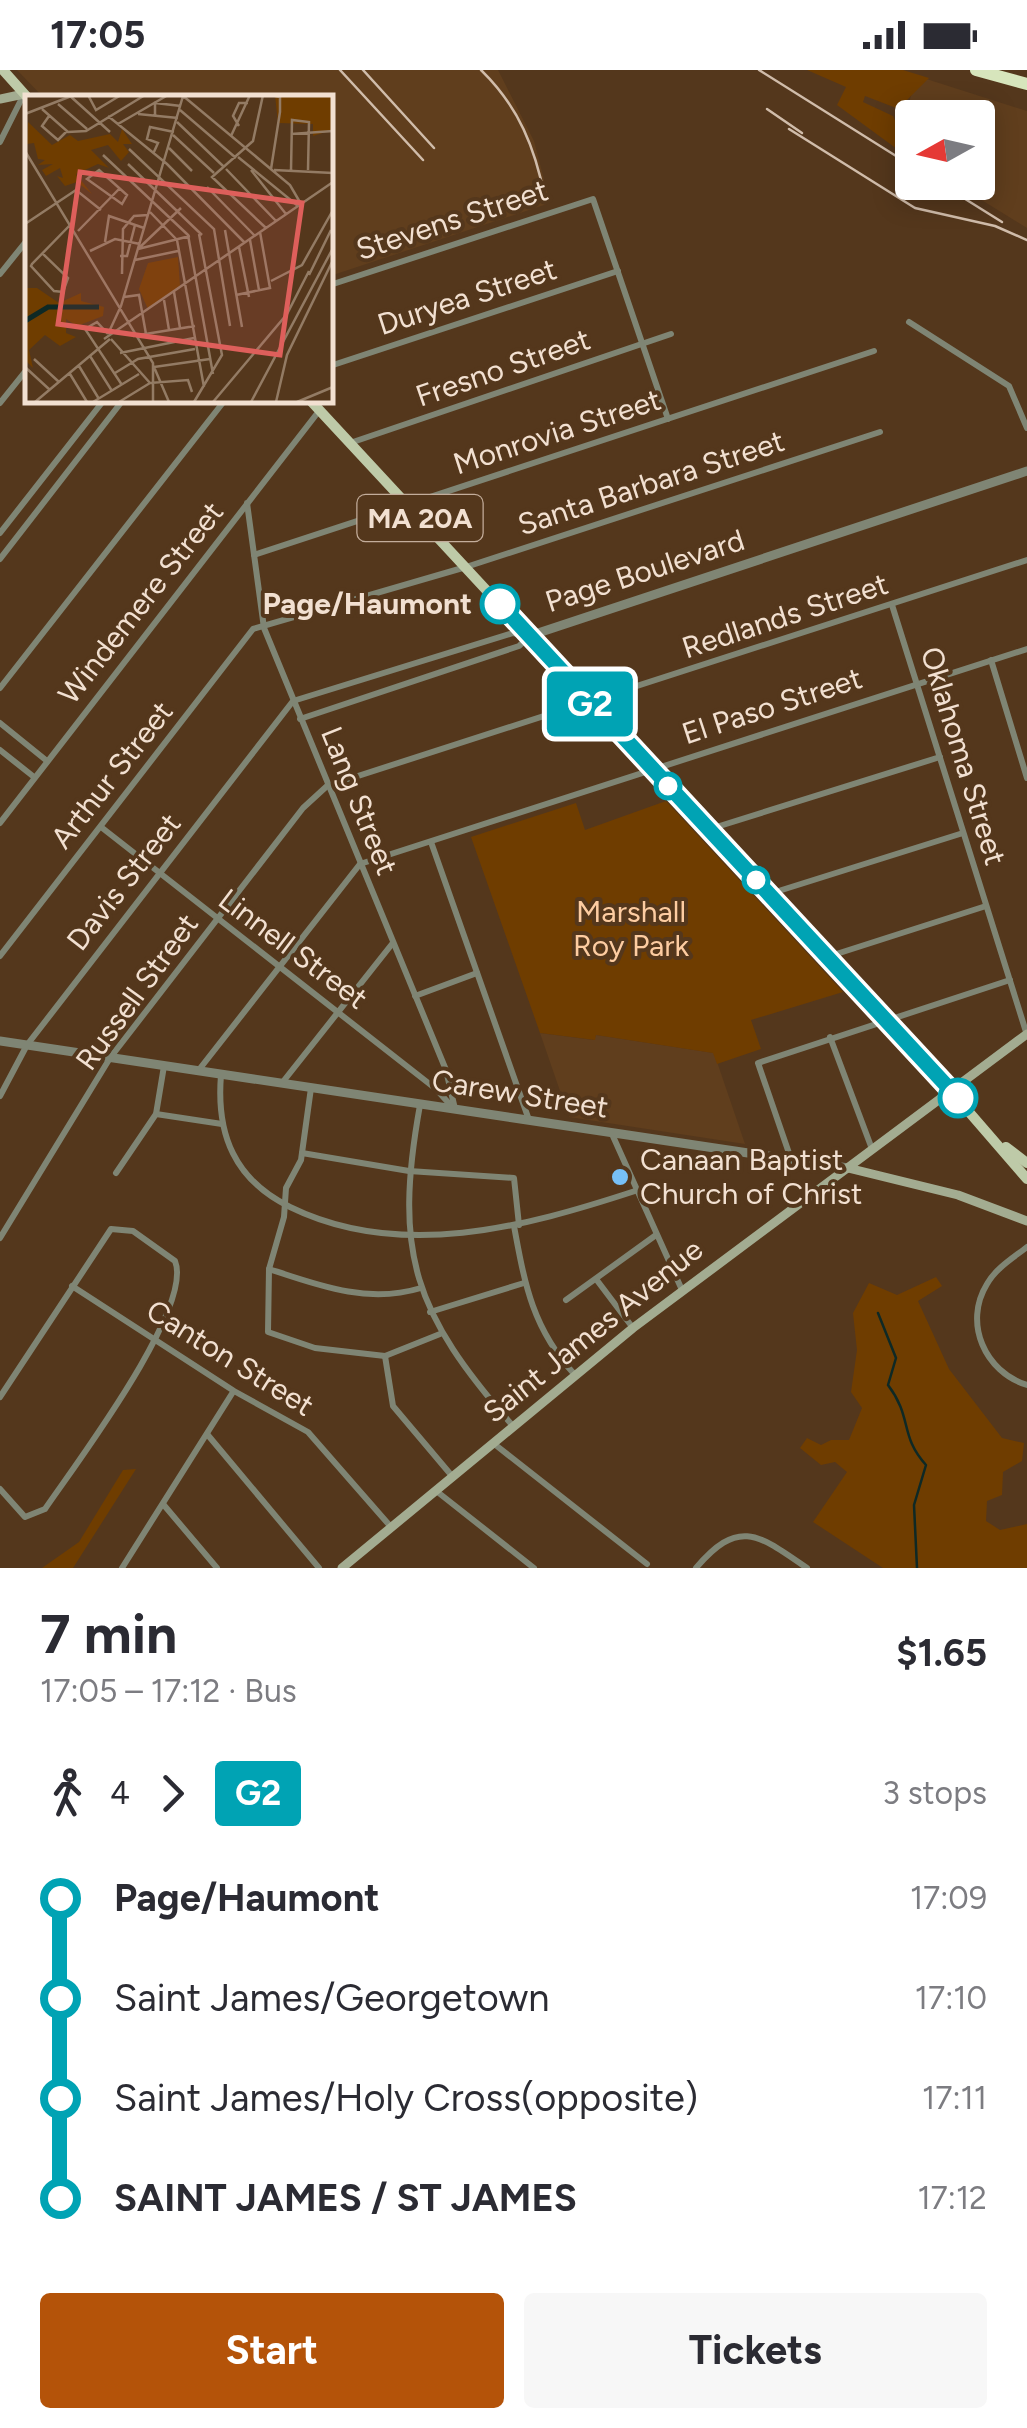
<!DOCTYPE html>
<meta charset="utf-8">
<style>
:root{--surface:#fff;--page:#f7f7f7;--text:#2b2b33;--muted:#7c7c81;--accent:#b45309}
body{margin:0;font-family:Figtree,sans-serif;background:var(--page);color:var(--text);height:100vh;display:flex;flex-direction:column;font-size:38px;white-space:nowrap}
*{box-sizing:border-box;margin:0}
p{font-size:32px;color:var(--muted)}
.icon{flex:none;width:55px;height:55px;fill:none;stroke:currentColor;stroke-width:2;stroke-linecap:round;stroke-linejoin:round}
.map{position:relative;height:1498px;overflow:hidden}
.sheet{display:flex;flex-direction:column;background:var(--surface);flex:1}
.sheet>*{flex:none}
.badge{padding:0 20px;border-radius:8px;font-size:35px;line-height:65px}
.needle{width:65px;rotate:262deg}
.tools{position:absolute;left:895px;top:30px;display:grid;gap:20px}
.tools a{display:grid;place-items:center;width:100px;height:100px;border-radius:10px;background:var(--surface);box-shadow:0 5px 25px #0003;font-size:50px}
.map>.badge{position:absolute;translate:-50% -50%;box-shadow:0 0 0 5px #fff}
.legs{display:flex;align-items:center;gap:15px;height:110px;padding:0 40px;font-size:32px}
.legs p{margin-inline-start:auto}
.headline{display:flex;align-items:center;justify-content:space-between;height:170px;padding:0 40px}
h1{font-size:55px;font-weight:700;line-height:75px}
.primary-button{display:flex;gap:20px;margin-top:auto;padding:20px 40px}
.primary-button a{flex:1;height:115px;border-radius:10px;background:var(--accent);color:#fff;font-size:40px;font-weight:700;line-height:115px;text-align:center}
.primary-button a+a{background:var(--page);color:var(--text)}
ul{padding:0 40px;list-style:none}
li{display:flex;align-items:center;gap:35px;height:100px;font-size:38px}
li i{display:grid;place-items:center;width:15px;height:100%;margin:0 12px;background:currentColor}
li i::after{content:'';width:25px;height:25px;margin:-12px;border:8px solid;border-radius:50%;background:var(--surface)}
li p{margin-inline-start:auto}
li:first-child i{background:linear-gradient(#0000 50%,currentColor 0)}
li:last-child i{background:linear-gradient(currentColor 50%,#0000 0)}
.status{display:flex;justify-content:space-between;align-items:center;height:70px;padding:0 50px;background:var(--surface);direction:ltr}
.status svg{height:28px;fill:currentColor}
.map>svg:first-child{display:block}
.built{fill:#603e1d}
.green{fill:#6f3d00}
.lines{fill:none;stroke-linecap:round;stroke-linejoin:round}
.stream{stroke:#0e2925;stroke-width:2.5}
.minor{stroke:#7f8574;stroke-width:6}
.tertiary{stroke:#7f8574;stroke-width:9}
.secondary{stroke:#a3ac91;stroke-width:9}
.primary{stroke:#becaa8;stroke-width:10}
.motorway{stroke:#d7e5bc;stroke-width:12}
.tram{stroke:#d0bcaa;stroke-width:2.5}
.rail{stroke:#d0bcaa;stroke-width:2.5}
.line-1-casing{stroke:#fff;stroke-width:22}
.line-1{stroke:#00a3b4;stroke-width:15}
.stop-1-dot{fill:#fff;stroke:#00a3b4;stroke-width:5}
.poi-dot{fill:#77c0f7;stroke:#54371c;stroke-width:4}
.labels{text-anchor:middle;stroke-width:8;stroke-linejoin:round;paint-order:stroke}
.shield{fill:#54371c;stroke:#c3ad9b;stroke-width:2.5}
.shield-label{font-size:28px;font-weight:bold;fill:#f2e0d1}
.street-label{font-size:30px;fill:#f2e0d1;stroke:#54371c}
.stop-label{font-size:30px;font-weight:bold;fill:#f2e0d1;stroke:#54371c;text-anchor:end}
.park-label{font-size:30px;fill:#fdcca1;stroke:#54371c}
.poi-label{font-size:30px;fill:#f2e0d1;stroke:#54371c;text-anchor:start}
.inset-river{fill:none;stroke:#0e2925;stroke-width:5}
.inset-road{fill:none;stroke:#937b64;stroke-width:2.5}
.view{fill:#de5f5b;fill-opacity:0.15;stroke:#de5f5b;stroke-width:5}
.inset-edge{fill:none;stroke:#f2e0d1;stroke-width:5}
</style>
<div class="status"><b>17:05</b><svg viewBox="0 0 49 12"><path d="M0 12V9h3v3zM5 12V6h3v6zM10 12V3h3v9zM15 12V0h3v12zM26 1h20v11H26zM47 4h2v5h-2z"/></svg></div>
<div class="map">
<svg width="1027" height="1498" viewBox="0 0 1027 1498">
<rect width="100%" height="100%" fill="#54371c"/>
<!-- built -->
<g class="built">
<path d="M17 0H498L534 71 550 133 330 206V28L43 27Z"/>
<path d="M917 6 1027 41V158L954 113 978 112V48H912V87L896 76Z"/>
<path d="M540 963 594 970 596 965 714 983 745 1074 569 1047Z"/>
</g>
<!-- green -->
<g class="green">
<path d="M807 0H903L929 8 904 33V41L865 26 863 32 893 46 912 90 837 35 846 17Z"/>
<path d="M666 731 843 922 751 950 761 979 717 994 713 983 596 965 595 970 540 963 471 767 576 733 585 760Z"/>
<path d="M936 1207 942 1216 918 1231 949 1299 1002 1368 1024 1373 1022 1391 1003 1402 1002 1425 987 1431 986 1451 1000 1460 1027 1454V1498H883L813 1452 847 1402 835 1392 821 1395 800 1378 807 1368 821 1375 831 1370H849L862 1338 851 1322 857 1280 853 1243 869 1213 897 1225Z"/>
<path d="M136 1399 73 1498H42L79 1472 123 1400Z"/>
</g>
<g class="lines">
<!-- stream -->
<path class="stream" d="M878 1243 896 1288 888 1315C913 1348 899 1365 926 1395L914 1435 917 1498"/>
<!-- minor -->
<g class="minor">
<path d="M0 72 24 24"/>
<path d="M0 204 28 169"/>
<path d="M330 215 593 129 668 349"/>
<path d="M909 252 1009 316 1027 358"/>
<path d="M330 296 618 201"/>
<path d="M0 333 28 298"/>
<path d="M350 373 671 264"/>
<path d="M247 433 264 558 446 1000 455 1039"/>
<path d="M0 463 104 330"/>
<path d="M254 485 874 281"/>
<path d="M0 489 123 330"/>
<path d="M892 535 1027 965"/>
<path d="M991 590 1027 708"/>
<path d="M0 618 225 330"/>
<path d="M300 649 519 576 529 567"/>
<path d="M0 653 47 691"/>
<path d="M0 680 34 707"/>
<path d="M0 753 319 341"/>
<path d="M101 757 436 1019 454 1039"/>
<path d="M710 759 940 687"/>
<path d="M431 772 529 1050"/>
<path d="M769 824 963 763"/>
<path d="M0 886 253 559 466 497 880 362"/>
<path d="M827 887 986 836"/>
<path d="M415 926 477 903"/>
<path d="M830 967 872 1079"/>
<path d="M198 1001 360 794 1027 579"/>
<path d="M221 1005C216 1065 235 1110 290 1137 400 1191 525 1157 635 1121"/>
<path d="M282 1013 392 874"/>
<path d="M311 1018 301 1090 286 1118 284 1147 269 1199 268 1262 315 1278 385 1286 440 1264"/>
<path d="M0 1026 27 975 293 631 513 563 528 566"/>
<path d="M420 1035C393 1184 414 1243 513 1356"/>
<path d="M156 1044 222 1054"/>
<path d="M612 1064 682 1220"/>
<path d="M302 1083 409 1101 514 1108 519 1155"/>
<path d="M791 1089 758 993 1010 910"/>
<path d="M116 1103 156 1044 164 996"/>
<path d="M514 1156C525 1216 533 1259 575 1305"/>
<path d="M0 1168 110 988 303 738 327 716 1027 490"/>
<path d="M1027 1177C1013 1188 996 1198 987 1214 963 1253 985 1302 1027 1315"/>
<path d="M269 1199C320 1216 368 1234 421 1218"/>
<path d="M596 1209 633 1258"/>
<path d="M72 1216 234 1321 308 1362 391 1457"/>
<path d="M566 1230 656 1165"/>
<path d="M430 1242 524 1213"/>
<path d="M385 1286 393 1336 452 1406"/>
<path d="M0 1327 111 1159 133 1161 175 1191C194 1238 75 1395 45 1439L25 1447 0 1419"/>
<path d="M207 1364 319 1498"/>
<path d="M493 1373 647 1494"/>
<path d="M435 1420 534 1498"/>
<path d="M163 1434 217 1498"/>
<path d="M122 1498 233 1322"/>
<path d="M696 1498C739 1447 759 1465 807 1498"/>
</g>
<!-- tertiary -->
<g class="tertiary">
<path d="M529 566 1027 401"/>
<path d="M0 971 848 1098"/>
</g>
<!-- secondary -->
<g class="secondary">
<path d="M0 29 24 24"/>
<path d="M848 1098 958 1125 1027 1151"/>
<path d="M342 1498 633 1258 1027 964"/>
</g>
<!-- primary -->
<g class="primary">
<path d="M3 0 28 28"/>
<path d="M310 330 950 1020 1027 1109"/>
<path d="M1006 1077 1027 1093"/>
</g>
<!-- motorway -->
<path class="motorway" d="M976 0 1027 14"/>
<!-- tram -->
<g class="tram">
<path d="M340 0 423 90"/>
<path d="M363 0 434 78"/>
<path d="M481 0C519 37 535 78 545 128"/>
</g>
<!-- rail -->
<g class="rail">
<path d="M759 0 912 96"/>
<path d="M767 39 802 63"/>
<path d="M789 59 915 138 995 156 1027 170"/>
<path d="M938 112 1002 152"/>
</g>
</g>
<g class="lines">
<!-- line-1 casing -->
<g class="line-1-casing">
<path id="line-1" d="M500 534 958 1028"/>
</g>
<!-- line-1 -->
<use href="#line-1" class="line-1"/>
</g>
<!-- markers -->
<g class="stop-1-dot">
<circle cx="500" cy="534" r="18"/>
<circle cx="668" cy="716" r="12"/>
<circle cx="756" cy="810" r="12"/>
<circle cx="958" cy="1028" r="18"/>
</g>
<circle class="poi-dot" cx="620" cy="1107" r="10"/>
<g class="labels">
<!-- shield labels -->
<rect class="shield" x="357.5" y="425" width="125" height="46" rx="8"/>
<g class="shield-label">
<text x="420" y="458">MA 20A</text>
</g>
<!-- street labels -->
<g class="street-label">
<text transform="translate(452 150) rotate(-18)" y="10">Stevens Street</text>
<text transform="translate(467 227) rotate(-18)" y="10">Duryea Street</text>
<text transform="translate(503 298) rotate(-19)" y="10">Fresno Street</text>
<text transform="translate(557 362) rotate(-18)" y="10">Monrovia Street</text>
<text transform="translate(651 413) rotate(-18)" y="10">Santa Barbara Street</text>
<text transform="translate(645 501) rotate(-18)" y="10">Page Boulevard</text>
<text transform="translate(141 533) rotate(-52)" y="10">Windemere Street</text>
<text transform="translate(785 546) rotate(-18)" y="10">Redlands Street</text>
<text transform="translate(772 636) rotate(-18)" y="10">El Paso Street</text>
<text transform="translate(963 686) rotate(73)" y="10">Oklahoma Street</text>
<text transform="translate(112 705) rotate(-52)" y="10">Arthur Street</text>
<text transform="translate(359 731) rotate(68)" y="10">Lang Street</text>
<text transform="translate(124 812) rotate(-52)" y="10">Davis Street</text>
<text transform="translate(293 879) rotate(37)" y="10">Linnell Street</text>
<text transform="translate(137 922) rotate(-54)" y="10">Russell Street</text>
<text transform="translate(520 1024) rotate(9)" y="10">Carew Street</text>
<text transform="translate(593 1261) rotate(-39)" y="10">Saint James Avenue</text>
<text transform="translate(230 1288) rotate(32)" y="10">Canton Street</text>
</g>
<!-- stop labels -->
<g class="stop-label">
<text x="472" y="544">Page/Haumont</text>
</g>
<!-- park labels -->
<g class="park-label">
<text x="631" y="852">Marshall<tspan x="631" dy="34">Roy Park</tspan></text>
</g>
<!-- poi labels -->
<g class="poi-label">
<text x="640" y="1100">Canaan Baptist<tspan x="640" dy="34">Church of Christ</tspan></text>
</g>
</g>
<!-- overview -->
<g transform="translate(25 25)">
<rect width="308" height="308" fill="#54371c"/>
<path d="M250 0H307V35L288 41V29L253 28ZM3 27 27 50 45 40 53 46 85 39 93 47 97 34 107 49H98L104 57 96 66 83 50 66 55 84 73 73 69 51 79 67 99 52 87 40 91 32 81 38 83 35 73 21 81 17 75 28 69 13 70 20 65 13 64 9 48 2 49ZM153 162 155 191 123 214 114 194 123 168ZM0 193H12L34 208 56 198V206L79 212 78 221 52 231 41 224V238L51 242 35 251 20 240 4 255 8 273 0 265Z" fill="#6f3d00"/>
<path class="inset-river" d="M0 226 23 212H74"/>
<path class="inset-road" d="M44 0 85 37M63 0 71 15 96 0M157 0 265 90 276 109M238 0 228 46 187 82 241 133M246 0 255 2V17L246 74M33 9 62 34M17 14 43 37 61 36 120 0M155 15 211 63M0 19 49 0M113 19 153 23M130 20V8L156 11M24 21 17 31 26 39 33 45 42 36M83 21 142 69 220 148M152 27 198 71M93 29 143 0M214 31 208 21 214 8H223M266 39 308 36M148 40 189 78M206 41 225 0M144 53 167 76M104 54 189 134 205 231M0 56 128 268V307M128 59 133 48 122 44 125 32 149 37M78 60 163 140 188 279M213 62 273 111M103 69 177 140M201 74 251 126M74 75 102 100 97 109 62 84ZM226 75 261 119M249 75 308 78M266 75 267 25 284 27 283 75M182 92 230 141M125 117 152 145 179 292M0 129 51 95 76 115M200 135 217 232M53 136 95 93M225 145 234 195M80 147 84 121 119 133M214 152 224 202M114 153 156 113M113 154 165 141M65 156 90 144 115 149M17 158 43 183 38 197 29 196 6 171 7 169 47 128M95 161H102L110 130M110 165 153 156M97 179 98 134 109 121 123 120M284 180 306 135M246 186 277 170 308 115M149 197 155 233M211 200 245 193 235 137M99 202 114 200 121 239M139 205 144 235M96 211 158 1M83 239 72 227 60 234 97 290M83 239 96 211M108 241 170 231M79 244 308 87M86 244 125 288 163 285 167 297M95 258 169 243M65 261 87 296M9 264 34 287M54 271 74 304M0 272 25 295M90 278 113 264 170 254M45 279 62 307M10 307 85 244M68 307 114 279M94 307 125 288M144 307 129 272 185 264M169 307 197 260 174 139M188 307 262 219 284 176M226 307 308 153M251 307 262 260 308 165M272 307 308 292"/>
<path class="view" d="M55 77 277 108 255 260 33 229Z"/>
<rect width="308" height="308" class="inset-edge"/>
</g>
</svg>
<div class="tools">
<a><svg class="needle" viewBox="-14 -14 28 28"><path d="M0-13l5 13h-10z" fill="#e53935"/><path d="M0 13l5-13h-10z" fill="#7c7c81"/></svg></a>
</div>
<b class="badge" style="left:590px;top:634px;background:#00a3b4;color:#fff">G2</b>
</div>
<section class="sheet">
<div class="headline"><div><h1>7 min</h1><p>17:05 – 17:12 · Bus</p></div><b>$1.65</b></div>
<div class="legs"><svg class="icon" aria-label="walk" viewBox="0 0 24 24"><circle cx="13" cy="4" r="2"/><path d="M13 8l-2 6 4 7M11 14l-3 7M7 12l3-4h3l4 4"/></svg>4<svg class="icon" aria-label="forward" viewBox="0 0 24 24"><path d="M9 5l7 7-7 7"/></svg><b class="badge" style="background:#00a3b4;color:#fff">G2</b><p>3 stops</p></div>
<ul>
<li><i style="color:#00a3b4"></i><b>Page/Haumont</b><p>17:09</p></li>
<li><i style="color:#00a3b4"></i><span>Saint James/Georgetown</span><p>17:10</p></li>
<li><i style="color:#00a3b4"></i><span>Saint James/Holy Cross(opposite)</span><p>17:11</p></li>
<li><i style="color:#00a3b4"></i><b>SAINT JAMES / ST JAMES</b><p>17:12</p></li>
</ul>
<div class="primary-button"><a>Start</a><a>Tickets</a></div>
</section>
